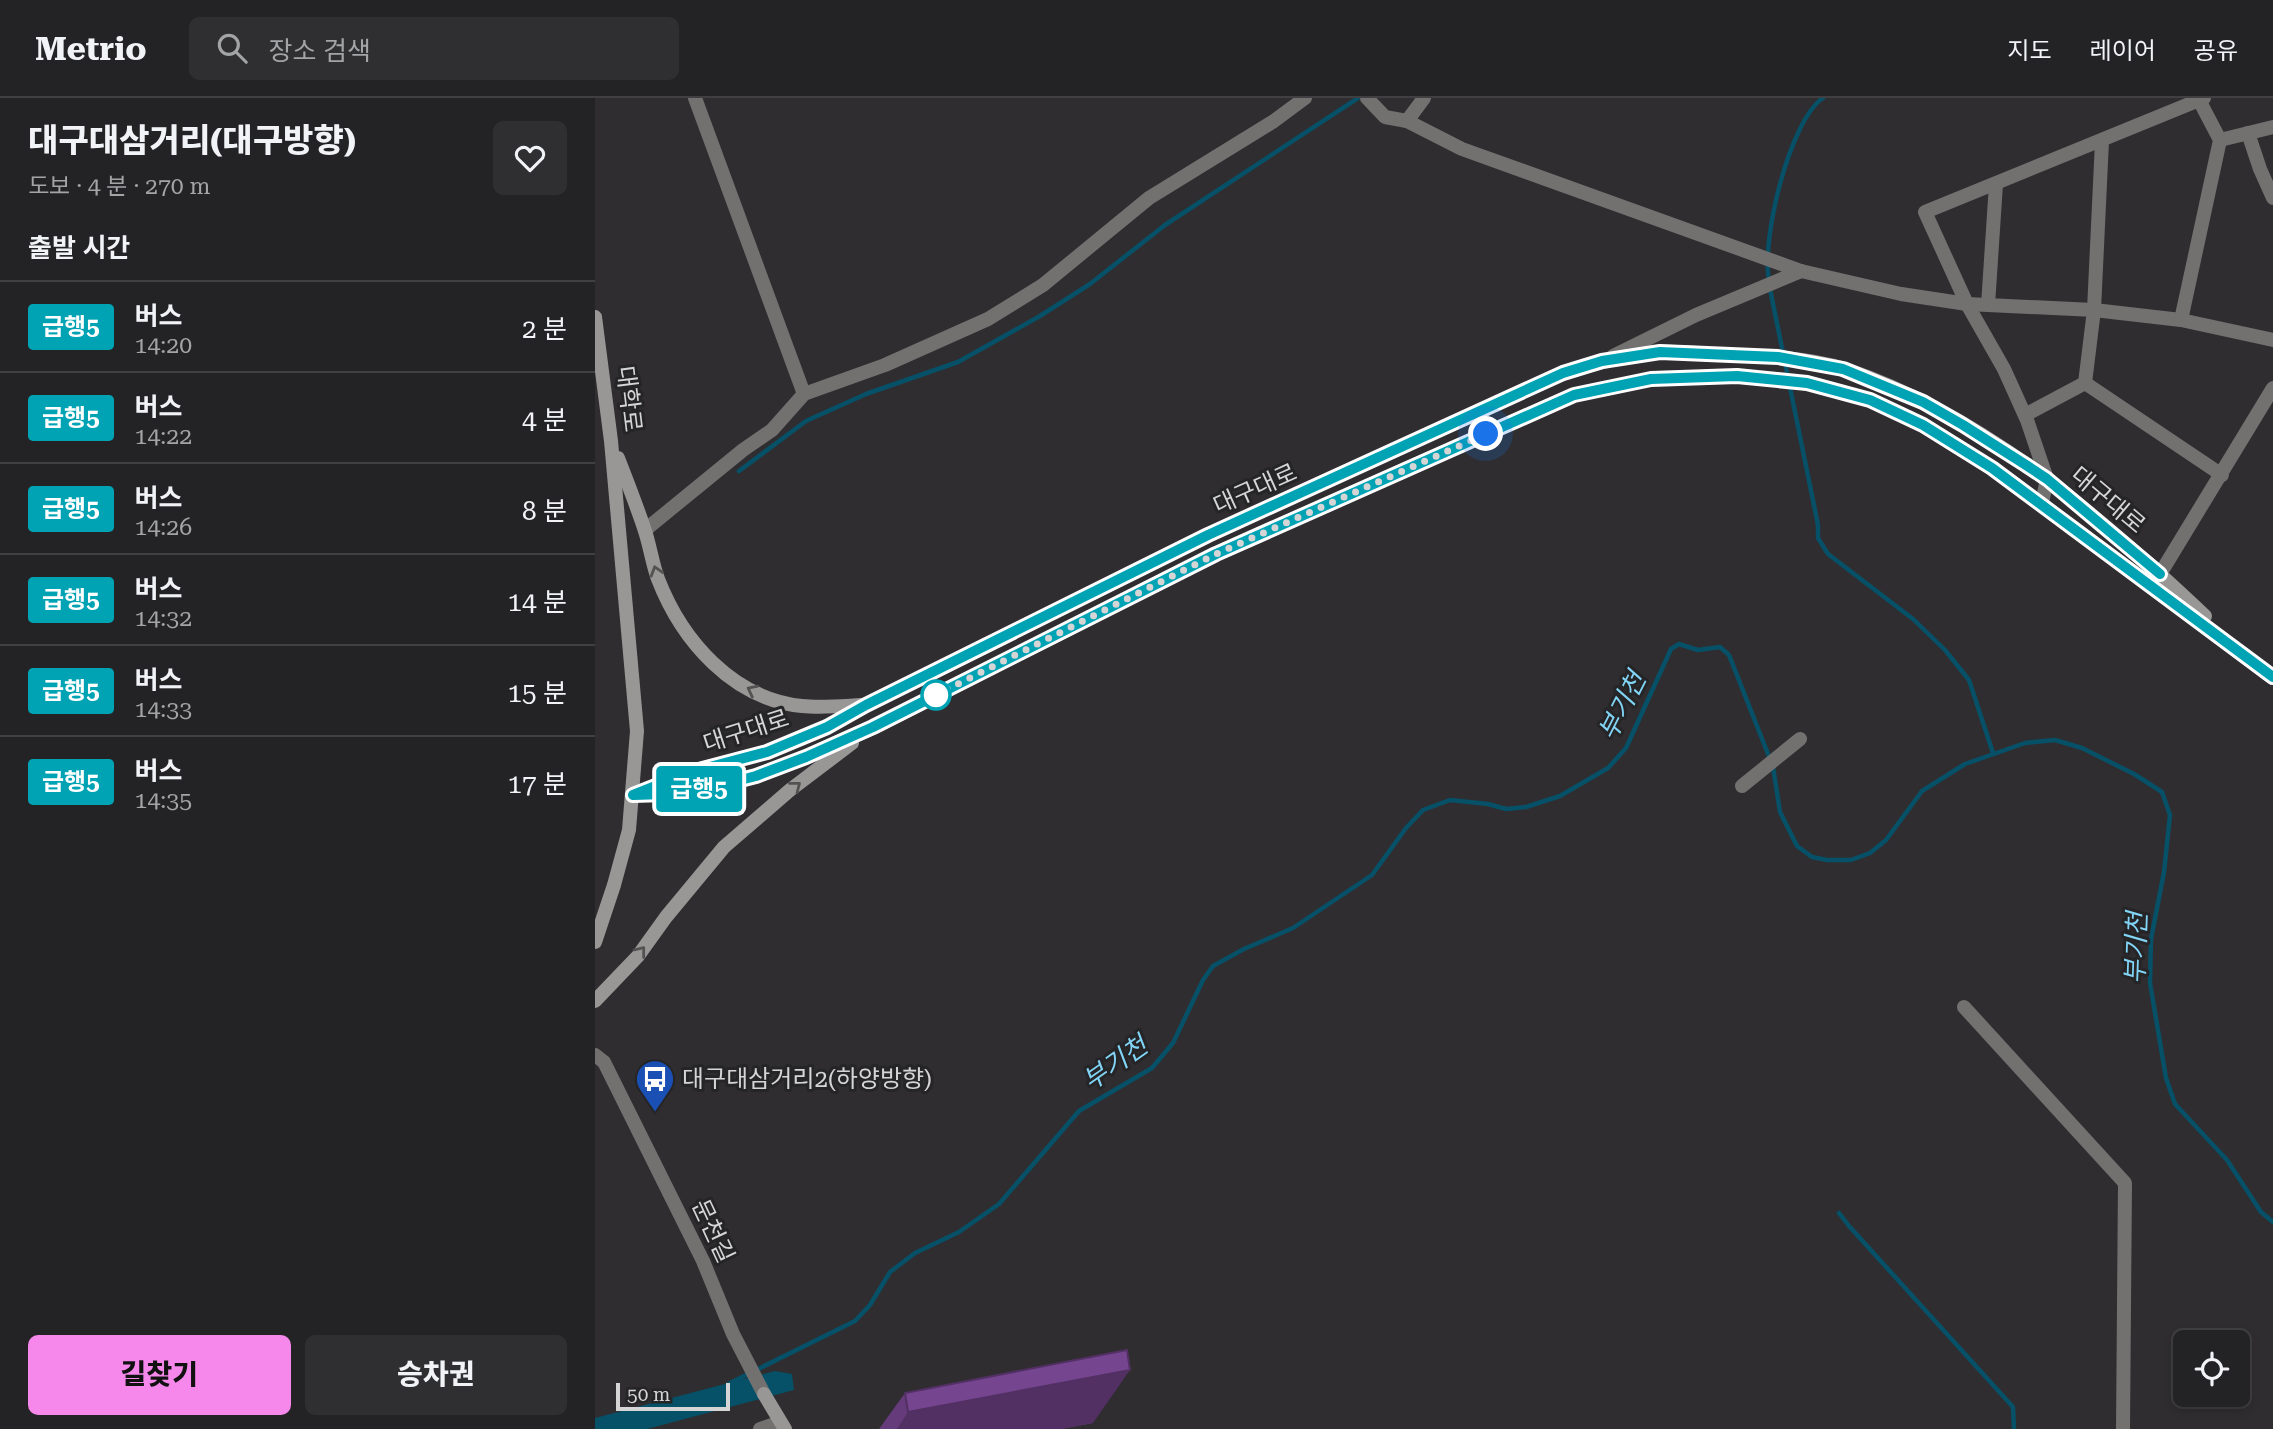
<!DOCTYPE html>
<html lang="ko">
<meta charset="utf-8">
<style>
:root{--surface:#232224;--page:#2f2f31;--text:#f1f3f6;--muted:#a3a4a6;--line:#403f41;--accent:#f688ec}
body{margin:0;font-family:"Roboto Serif","Noto Sans KR",serif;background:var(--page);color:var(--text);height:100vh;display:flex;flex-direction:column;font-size:26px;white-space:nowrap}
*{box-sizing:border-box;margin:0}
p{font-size:23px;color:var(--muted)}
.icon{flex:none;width:38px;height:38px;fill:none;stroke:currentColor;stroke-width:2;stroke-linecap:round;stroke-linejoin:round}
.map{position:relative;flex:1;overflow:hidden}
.drawer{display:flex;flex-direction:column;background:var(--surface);width:595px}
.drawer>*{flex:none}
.badge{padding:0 14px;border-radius:5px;font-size:24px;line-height:46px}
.tools{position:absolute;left:1578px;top:1232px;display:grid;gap:14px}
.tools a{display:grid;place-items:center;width:77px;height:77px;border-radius:10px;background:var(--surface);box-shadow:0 4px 10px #0003,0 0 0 2px var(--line);font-size:35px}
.scale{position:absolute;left:21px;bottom:18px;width:114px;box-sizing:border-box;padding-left:7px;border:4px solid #d6d5d6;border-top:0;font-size:19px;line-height:24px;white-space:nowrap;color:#d6d5d6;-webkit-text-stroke:5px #252426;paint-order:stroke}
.you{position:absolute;width:35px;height:35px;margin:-18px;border:5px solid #fff;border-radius:50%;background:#1a73e8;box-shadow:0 0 0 10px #1a73e833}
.map>.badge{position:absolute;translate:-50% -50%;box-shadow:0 0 0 4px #fff}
h2{padding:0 28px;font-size:26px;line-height:63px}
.round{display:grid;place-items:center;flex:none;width:74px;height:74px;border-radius:10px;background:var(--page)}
.summary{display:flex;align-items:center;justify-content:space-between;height:119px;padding:0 28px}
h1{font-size:33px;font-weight:800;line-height:52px}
.action{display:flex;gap:14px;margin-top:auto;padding:14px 28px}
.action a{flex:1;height:80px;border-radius:10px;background:var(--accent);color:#111;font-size:28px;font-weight:800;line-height:80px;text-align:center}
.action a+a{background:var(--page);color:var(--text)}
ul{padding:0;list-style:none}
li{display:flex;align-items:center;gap:21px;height:91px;padding:0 28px;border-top:2px solid var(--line)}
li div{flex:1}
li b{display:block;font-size:26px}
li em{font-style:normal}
li .badge{min-width:77px;font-weight:700;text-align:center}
header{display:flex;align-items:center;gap:42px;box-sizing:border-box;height:98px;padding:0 35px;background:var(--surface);border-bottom:2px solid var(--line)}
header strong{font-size:33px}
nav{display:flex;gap:38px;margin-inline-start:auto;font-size:24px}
.search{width:490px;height:63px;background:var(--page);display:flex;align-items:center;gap:18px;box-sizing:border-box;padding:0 24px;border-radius:10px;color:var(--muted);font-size:26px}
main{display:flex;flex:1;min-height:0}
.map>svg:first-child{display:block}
.water{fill:#065168}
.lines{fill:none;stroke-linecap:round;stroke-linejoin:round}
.stream{stroke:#065168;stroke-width:4.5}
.street{stroke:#727170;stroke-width:14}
.secondary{stroke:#999795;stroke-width:14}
.wall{fill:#653b7b}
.shaded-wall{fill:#523064}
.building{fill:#75458f;stroke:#523064;stroke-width:2}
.oneway{stroke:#535252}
.line-casing{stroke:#fff;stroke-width:16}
.line{stroke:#00a3b4;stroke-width:10}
.walk{stroke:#d6d5d6;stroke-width:7;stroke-dasharray:0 12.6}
.stop-dot{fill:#fff;stroke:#00a3b4;stroke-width:3.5}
.labels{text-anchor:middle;stroke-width:6;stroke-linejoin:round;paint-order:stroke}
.street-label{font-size:24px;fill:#d6d5d6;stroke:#252426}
.poi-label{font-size:24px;fill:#d6d5d6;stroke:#252426;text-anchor:start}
.water-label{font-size:26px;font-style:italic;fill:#82d5f6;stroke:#252426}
</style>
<header>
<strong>Metrio</strong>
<div class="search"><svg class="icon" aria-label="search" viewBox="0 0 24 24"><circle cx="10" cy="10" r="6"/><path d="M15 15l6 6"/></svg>장소 검색</div>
<nav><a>지도</a><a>레이어</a><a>공유</a></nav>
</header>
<main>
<section class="drawer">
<div class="summary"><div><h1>대구대삼거리(대구방향)</h1><p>도보 · 4 분 · 270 m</p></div><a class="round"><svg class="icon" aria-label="heart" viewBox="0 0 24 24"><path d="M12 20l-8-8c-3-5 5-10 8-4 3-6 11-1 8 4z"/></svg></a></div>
<h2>출발 시간</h2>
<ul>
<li><span class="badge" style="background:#00a3b4;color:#fff">급행5</span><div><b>버스</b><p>14:20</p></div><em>2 분</em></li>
<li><span class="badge" style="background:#00a3b4;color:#fff">급행5</span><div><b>버스</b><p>14:22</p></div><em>4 분</em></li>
<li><span class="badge" style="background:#00a3b4;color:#fff">급행5</span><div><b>버스</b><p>14:26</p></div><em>8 분</em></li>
<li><span class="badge" style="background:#00a3b4;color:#fff">급행5</span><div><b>버스</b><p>14:32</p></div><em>14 분</em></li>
<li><span class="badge" style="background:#00a3b4;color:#fff">급행5</span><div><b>버스</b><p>14:33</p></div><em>15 분</em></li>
<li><span class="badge" style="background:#00a3b4;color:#fff">급행5</span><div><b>버스</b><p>14:35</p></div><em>17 분</em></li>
</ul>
<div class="action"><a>길찾기</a><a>승차권</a></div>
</section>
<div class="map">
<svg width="1678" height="1331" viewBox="0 0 1678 1331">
<rect width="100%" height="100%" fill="#2f2d30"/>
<!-- water -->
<path class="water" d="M180 1273 197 1276 199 1292 52 1331H0V1320Z"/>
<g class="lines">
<!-- stream -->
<g class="stream">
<path d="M1174 182C1166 143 1194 23 1228 0"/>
<path d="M1175 191 1223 427V440L1233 456 1318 521 1350 552 1374 582 1398 655"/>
<path d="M144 373 211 323 271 296 363 264 445 218 495 186 570 127 763 0"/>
<path d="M1178 669 1185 714 1202 748 1217 759 1232 762H1256L1275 755 1291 742 1327 693 1370 666 1430 645 1460 642 1487 650 1539 676 1567 694 1575 717 1569 774 1556 841 1555 885 1571 980 1580 1006 1632 1062 1666 1114 1678 1124"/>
<path d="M1244 1115 1254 1128 1418 1309 1419 1331"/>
<path d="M133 1286 260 1223 275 1207 295 1174 320 1155 364 1134 404 1106 484 1013 557 970 578 945 608 882 618 868 649 851 698 830 777 777 811 730 828 712 855 702 893 706 911 711 931 709 965 698 1013 670 1031 650 1076 551 1084 546 1103 552 1125 549 1134 557 1175 661"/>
</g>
<!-- street -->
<g class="street">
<path d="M100 0 209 296"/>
<path d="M772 0 790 19 812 23 867 51 1206 173 1306 196 1372 206 1499 212 1586 222 1678 242"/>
<path d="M812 23 829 0"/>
<path d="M1653 35 1665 71 1678 100"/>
<path d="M1625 42 1678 29"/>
<path d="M1393 207 1401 86"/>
<path d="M1586 222 1625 42 1604 2"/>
<path d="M1018 258 1101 217 1206 173"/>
<path d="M1490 285 1627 377"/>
<path d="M1430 317 1490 285 1499 212 1507 43"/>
<path d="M1447 405 1452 381 1432 322 1409 271 1372 206 1330 114 1609 0"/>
<path d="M50 432 148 352 177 332 209 296 290 267 393 221 448 187 554 100 679 23 710 0"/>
<path d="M1565 476 1678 290"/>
<path d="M1147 688 1205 641"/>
<path d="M1369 909 1530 1085 1528 1331"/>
<path d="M0 957 9 964 108 1163 138 1236 169 1296"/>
<path d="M165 1331 185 1324"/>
</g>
<!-- secondary -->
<g class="secondary">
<path d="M0 219 16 343 42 633 34 732 19 787 0 844"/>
<path d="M23 360C32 383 41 406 49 430 55 447 57 465 63 481 87 543 138 601 207 608 226 610 247 608 266 607"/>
<path d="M49 693 96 674 171 654 232 629 271 607 613 437 968 275C999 266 1033 256 1066 254 1087 253 1109 256 1129 257 1170 258 1211 259 1250 271 1390 318 1505 419 1610 518"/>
<path d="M38 697 70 696 130 686 161 678 211 659 278 630 621 456 980 297 1056 281 1142 278 1212 285 1275 302 1328 327 1397 370 1678 580"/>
<path d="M0 903 43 858 71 819 129 749 195 692 257 645"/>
<path d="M169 1296 190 1331"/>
</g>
</g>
<!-- wall -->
<path class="wall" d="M310 1295 498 1325 466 1331H284Z"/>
<!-- shaded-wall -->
<path class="shaded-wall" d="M535 1272 498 1325 466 1331H302L313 1314Z"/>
<!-- building -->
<path class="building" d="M532 1252 535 1272 313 1314 310 1295Z"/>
<!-- one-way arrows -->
<defs><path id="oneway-chevron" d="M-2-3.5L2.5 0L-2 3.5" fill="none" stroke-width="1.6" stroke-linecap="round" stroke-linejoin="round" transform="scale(1.75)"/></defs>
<g class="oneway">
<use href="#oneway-chevron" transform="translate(61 473) rotate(-107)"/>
<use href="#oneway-chevron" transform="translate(157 592) rotate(-153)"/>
<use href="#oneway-chevron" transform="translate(201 688) rotate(-38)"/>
<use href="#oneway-chevron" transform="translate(46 853) rotate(-52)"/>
</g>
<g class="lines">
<!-- line casing -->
<g class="line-casing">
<path id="line" d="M1565 476 1452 381 1431 367 1368 327 1328 304 1248 271 1183 259 1065 254 1007 263 968 275 613 437 271 607 232 629 172 654 96 674 38 697 70 696 130 686 161 678 211 659 278 629 621 456 979 297 1056 281 1142 278 1212 285 1275 302 1328 327 1397 370 1678 579"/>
</g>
<!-- line -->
<use href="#line" class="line"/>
<!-- walk -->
<path class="walk" d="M341 597 621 456 891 336"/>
</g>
<!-- icons -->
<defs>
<g id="bus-pin" transform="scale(2.0125)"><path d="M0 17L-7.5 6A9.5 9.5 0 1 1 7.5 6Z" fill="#1a4fb4" stroke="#252426"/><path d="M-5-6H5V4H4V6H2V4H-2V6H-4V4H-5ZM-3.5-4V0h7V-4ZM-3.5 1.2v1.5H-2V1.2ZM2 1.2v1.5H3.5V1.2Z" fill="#fff"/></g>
</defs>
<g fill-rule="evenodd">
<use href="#bus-pin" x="60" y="981"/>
</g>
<!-- markers -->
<circle class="stop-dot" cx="341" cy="597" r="14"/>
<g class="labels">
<!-- street labels -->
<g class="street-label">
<text transform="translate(34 301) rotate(83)" y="8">대학로</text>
<text transform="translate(660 391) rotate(-24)" y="8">대구대로</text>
<text transform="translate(1513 402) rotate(40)" y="8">대구대로</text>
<text transform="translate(151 633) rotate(-18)" y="8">대구대로</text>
<text transform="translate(118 1133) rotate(65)" y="8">문천길</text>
</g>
<!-- poi labels -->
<g class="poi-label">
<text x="87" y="989">대구대삼거리2(하양방향)</text>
</g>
<!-- water labels -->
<g class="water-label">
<text transform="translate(1027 608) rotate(-63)" y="9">부기천</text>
<text transform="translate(1541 850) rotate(-88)" y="9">부기천</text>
<text transform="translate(520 965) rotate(-35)" y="9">부기천</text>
</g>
</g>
</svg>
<div class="tools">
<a><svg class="icon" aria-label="locate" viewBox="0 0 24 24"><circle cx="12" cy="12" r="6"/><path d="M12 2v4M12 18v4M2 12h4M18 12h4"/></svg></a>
</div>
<div class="scale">50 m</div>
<div class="you" style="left:891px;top:336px"></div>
<b class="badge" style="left:104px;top:691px;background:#00a3b4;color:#fff">급행5</b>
</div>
</main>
